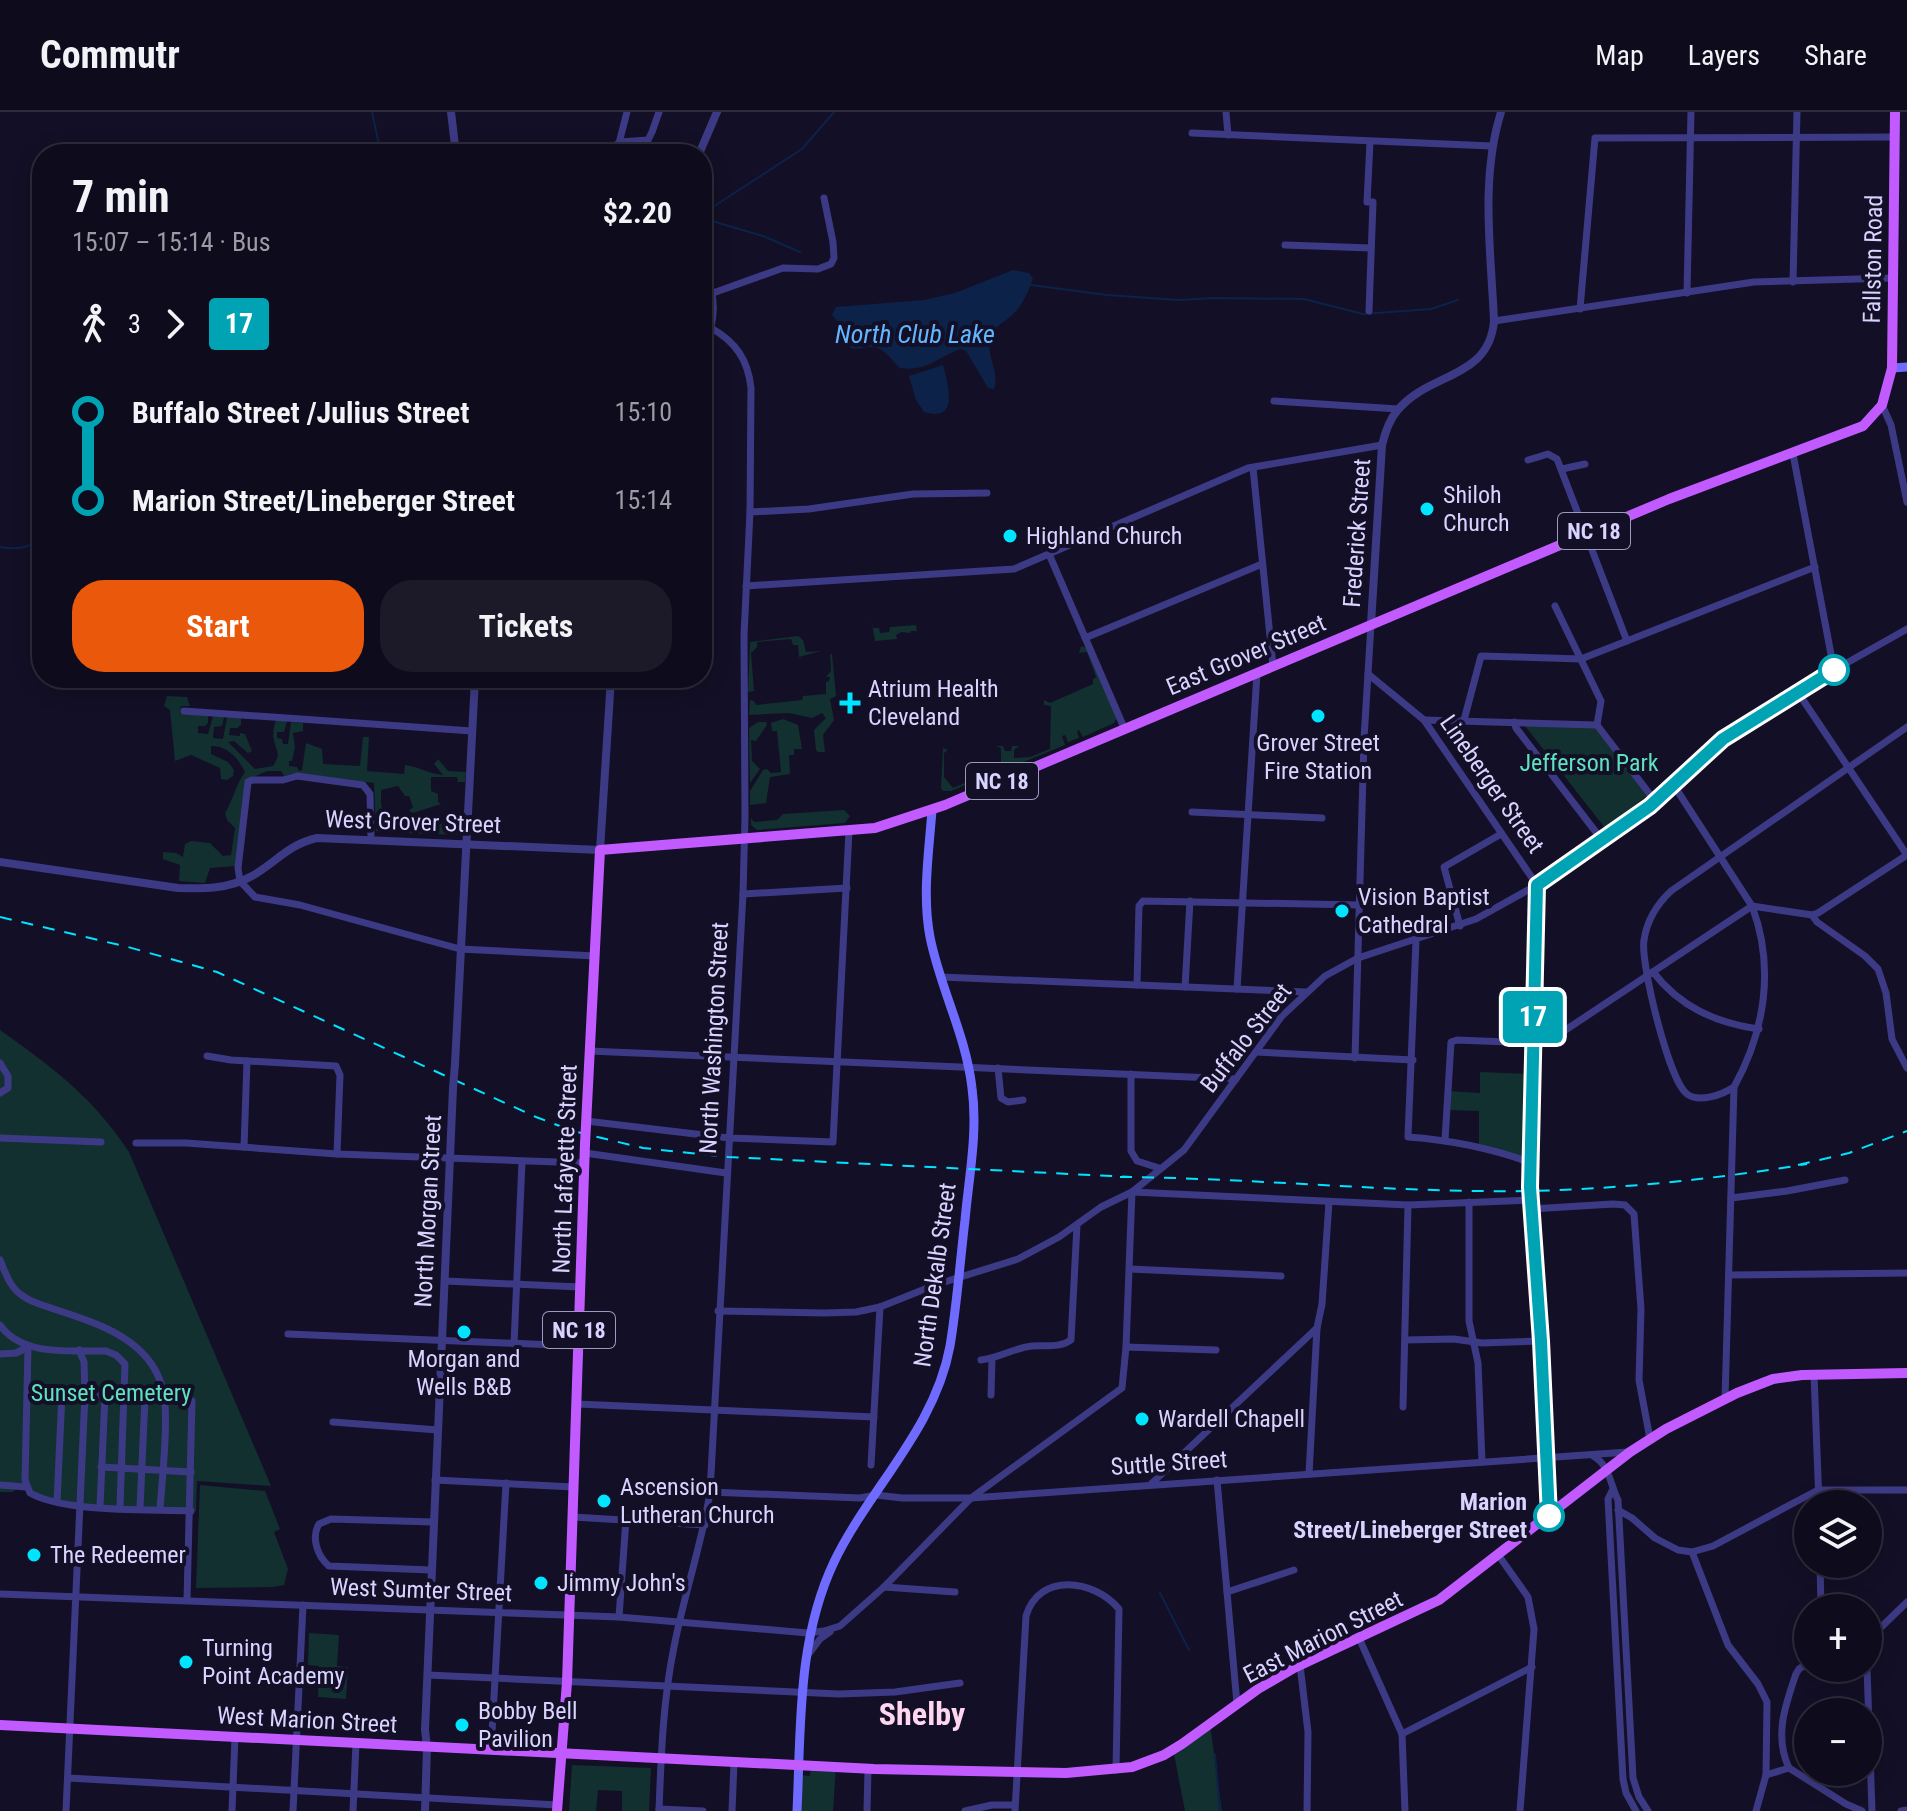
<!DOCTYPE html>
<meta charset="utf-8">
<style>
:root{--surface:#0e0b1c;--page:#1c1929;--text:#f1f3f6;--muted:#9b9ba3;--line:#2e2b3b;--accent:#ea580c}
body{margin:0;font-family:"Roboto Condensed",sans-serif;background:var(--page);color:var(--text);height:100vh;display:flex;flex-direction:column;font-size:30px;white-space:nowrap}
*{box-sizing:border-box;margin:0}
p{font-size:26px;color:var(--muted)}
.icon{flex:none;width:44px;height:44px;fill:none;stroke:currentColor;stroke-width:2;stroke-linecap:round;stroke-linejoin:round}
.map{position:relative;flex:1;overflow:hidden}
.sheet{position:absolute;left:32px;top:32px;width:680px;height:544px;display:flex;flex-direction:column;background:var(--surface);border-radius:32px;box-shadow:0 4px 20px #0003,0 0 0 2px var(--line)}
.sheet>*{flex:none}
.badge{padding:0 16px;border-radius:6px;font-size:28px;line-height:52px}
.buttons{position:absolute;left:1794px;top:1378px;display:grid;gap:16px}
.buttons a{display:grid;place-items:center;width:88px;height:88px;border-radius:50%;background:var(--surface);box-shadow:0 4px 20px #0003,0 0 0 2px var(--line);font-size:40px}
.map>.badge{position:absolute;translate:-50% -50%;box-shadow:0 0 0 4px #fff}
.legs{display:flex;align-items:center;gap:12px;height:88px;padding:0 40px;font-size:26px}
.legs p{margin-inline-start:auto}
.headline{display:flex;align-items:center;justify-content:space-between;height:136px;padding:0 40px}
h1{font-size:44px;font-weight:700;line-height:60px}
.action{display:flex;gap:16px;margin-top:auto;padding:16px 40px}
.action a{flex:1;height:92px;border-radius:32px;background:var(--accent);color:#fff;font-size:32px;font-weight:700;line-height:92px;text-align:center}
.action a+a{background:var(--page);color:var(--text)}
ul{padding:0 40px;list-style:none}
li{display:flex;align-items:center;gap:28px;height:88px;font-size:30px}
li i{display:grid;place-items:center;width:12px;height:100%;margin:0 10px;background:currentColor}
li i::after{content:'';width:20px;height:20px;margin:-10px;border:6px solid;border-radius:50%;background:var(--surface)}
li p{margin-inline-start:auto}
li:first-child i{background:linear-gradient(#0000 50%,currentColor 0)}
li:last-child i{background:linear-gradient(currentColor 50%,#0000 0)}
header{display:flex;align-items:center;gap:48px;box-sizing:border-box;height:112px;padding:0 40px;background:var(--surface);border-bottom:2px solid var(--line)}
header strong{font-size:38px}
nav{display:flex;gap:44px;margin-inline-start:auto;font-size:28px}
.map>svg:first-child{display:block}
.green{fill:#12302f}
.water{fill:#0c2248}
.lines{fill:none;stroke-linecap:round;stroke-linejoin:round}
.stream{stroke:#0c2248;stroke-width:2}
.minor{stroke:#3d3a85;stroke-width:7}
.tertiary{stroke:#3d3a85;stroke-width:8}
.secondary{stroke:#6f6bff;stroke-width:9}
.primary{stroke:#c25bff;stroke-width:10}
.rail{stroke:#00e5ff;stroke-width:2;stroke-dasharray:12 10;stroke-linecap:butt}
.tertiary-bridge{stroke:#3d3a85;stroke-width:8}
.primary-bridge{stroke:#c25bff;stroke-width:10}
.line-1-casing{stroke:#fff;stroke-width:18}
.line-1{stroke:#00a3b4;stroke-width:12}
.poi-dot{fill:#00e5ff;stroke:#130f26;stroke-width:3}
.stop-1-dot{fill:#fff;stroke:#00a3b4;stroke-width:4}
.labels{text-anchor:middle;stroke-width:8;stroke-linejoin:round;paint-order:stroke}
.shield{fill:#130f26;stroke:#9e99be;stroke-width:2}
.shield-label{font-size:22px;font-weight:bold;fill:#d9d4ff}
.street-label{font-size:24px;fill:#d9d4ff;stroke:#130f26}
.poi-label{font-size:24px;fill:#d9d4ff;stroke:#130f26;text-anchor:start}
.park-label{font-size:24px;fill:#5fe0c0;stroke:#130f26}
.stop-label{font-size:24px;font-weight:bold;fill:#d9d4ff;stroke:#130f26;text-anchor:end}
.water-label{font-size:26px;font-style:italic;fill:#62b6ff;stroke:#130f26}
.district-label{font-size:32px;font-weight:bold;fill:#ffd6f0;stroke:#130f26}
</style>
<header>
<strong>Commutr</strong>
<nav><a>Map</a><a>Layers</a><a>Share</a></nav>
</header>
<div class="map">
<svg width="1907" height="1699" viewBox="0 0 1907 1699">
<rect width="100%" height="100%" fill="#130f26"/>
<!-- green -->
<g class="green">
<path d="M870 500 873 516H879L880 521 889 520 890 515 916 513 918 526 917 519H911L910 521 901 520 896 523 897 527 875 529Z"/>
<path d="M798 524 803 528 806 540 821 539 799 545 798 533H793L791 527 757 530V535L751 541 754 579 748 580 750 530Z"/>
<path d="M1081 534 1087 536 1117 606 1114 611 1083 625 1079 618 1077 619 1079 626 1068 630 1065 623 1062 624 1065 633 1016 653 1011 652V654L951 679H943L941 676 943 636 948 638 944 641V665L953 676 996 658 995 651H1001V636L996 634H1003L1005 639H1011L1012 634H1019L1014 638V646L1030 645 1050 637 1051 594 1044 593V588L1050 591 1093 572V567L1096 565 1087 540 1079 541Z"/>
<path d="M830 542H832L836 584 830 587 834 608 823 623 825 640H818L816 638 814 618 826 606 822 601 812 606 789 601 749 603 750 588 754 589 756 593 802 588 803 584 826 582V570L829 569 830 565H826L831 559Z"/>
<path d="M167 584 187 585 190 594H181L180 601 208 603V611L205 614H198V621L208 622 213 604 224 605 222 614 214 615 213 626 223 627 227 605 241 606V613L237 616H230L229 623 240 624V621L245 622 252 639 248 641 234 629 228 630 255 657 273 654C281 643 277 640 274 629 272 622 274 614 276 608L287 609 284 620H277V626L282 627 283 632H288L291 610 303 611V619L293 621 295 635 292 649H289V654L297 655 299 659 302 658 306 631 322 637 323 652 360 654 363 625H369L367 659 404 662 405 653C420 655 429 662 443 663L434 652 438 647 448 659 466 660 465 670H458L457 665H431V679L438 682V690L441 692 413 701 409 699 413 695 409 684H405L398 674 381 678V692L385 708 393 719H376L374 671 294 661 284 664 281 659H267L249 667 236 754 210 756 205 771 179 769 180 753 163 747V740L176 741 183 745 185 732 191 729 210 731 223 744 231 743 235 716 227 708 225 701C233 688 236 672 245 660 238 646 228 634 211 634V642L228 650 234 658 233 664 227 668 221 667 220 656 191 643 175 649 170 598 164 594Z"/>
<path d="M783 607 798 613 802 637H794V643H789L790 662 770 665 766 691 750 693V679L763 658 767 657 771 661 781 660 777 619H772L771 611Z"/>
<path d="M758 610H766L767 613 756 629 751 628 752 649 760 657 750 671 749 616Z"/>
<path d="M1522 610 1595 613 1648 683 1605 716Z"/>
<path d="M844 698 850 704 845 711 757 718 751 713V706L754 710 777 708 783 702Z"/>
<path d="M443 704 446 709H457L458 704H462L460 723 403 721V717L413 714 416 718 421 716 422 711 426 715 442 710Z"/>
<path d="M0 918C53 956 92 984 129 1040L271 1374 197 1369 196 1399 79 1393 53 1389 18 1374 13 1380H0Z"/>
<path d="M1480 960 1531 962 1529 1050 1479 1035V999L1447 998 1448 979 1480 981Z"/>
<path d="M200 1373 265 1379 280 1417 274 1420 288 1457 284 1473 273 1475 196 1476Z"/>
<path d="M309 1521 339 1523 337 1554 348 1555 346 1587 318 1585 319 1554 308 1553Z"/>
<path d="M1210 1612 1222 1699H1185L1173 1637Z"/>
<path d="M572 1653 651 1656 649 1699H622V1679L598 1678 596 1699H569Z"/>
<path d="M811 1654 836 1655 833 1699H797L799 1663 810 1664Z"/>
</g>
<!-- water -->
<g class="water">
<path d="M1013 158 1029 161 1033 166C1030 177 1021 196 1011 204 1002 212 994 214 990 227 986 244 1000 260 994 277L988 276 966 239 960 237C938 245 927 260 900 256 891 248 884 235 872 235 864 235 859 238 851 236L842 214 832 203 836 195 924 188 955 181Z"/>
<path d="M943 253C948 273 960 311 924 300L916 288 909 264Z"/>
</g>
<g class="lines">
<!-- stream -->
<g class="stream">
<path d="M372 0 381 42"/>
<path d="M702 102 802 37 834 0"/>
<path d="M702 106 763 124 800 140"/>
<path d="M1031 173 1107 183 1179 188 1214 186 1304 187 1363 202 1431 197 1458 188"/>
<path d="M0 435C15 438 30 436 42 426"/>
<path d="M1160 1481 1189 1538"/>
<path d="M1215 1642 1220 1699"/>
</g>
<!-- minor -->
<g class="minor">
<path d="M1226 0 1228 23"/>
<path d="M1192 21 1492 34"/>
<path d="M620 30 648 28"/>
<path d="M591 41 609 37 619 31 627 0"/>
<path d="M641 42 652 20 659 0"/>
<path d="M1285 133 1371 136"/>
<path d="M1793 170 1797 0"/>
<path d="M713 181 783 156 818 157 831 152 834 146 833 130 824 86"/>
<path d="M1687 181 1691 0"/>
<path d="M1580 197 1595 26 1895 25"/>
<path d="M1369 199 1373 90H1367L1370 30"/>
<path d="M1494 209 1754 170 1893 166"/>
<path d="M1274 289 1398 297"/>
<path d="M1882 293 1891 313 1907 390"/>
<path d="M1793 342 1834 558"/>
<path d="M1528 348 1548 342 1557 347 1627 529"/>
<path d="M1253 356 1273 554"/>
<path d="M1562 357 1585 352"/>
<path d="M750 400 809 397 913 382 987 381"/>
<path d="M1049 442 1125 618"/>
<path d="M746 474 1014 457 1248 356 1382 333"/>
<path d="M1555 494 1601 589 1597 613 1655 689"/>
<path d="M1085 526 1262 452"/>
<path d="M1368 562 1424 608 1537 773 1529 1053 1549 1404"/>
<path d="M1797 579 1907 743"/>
<path d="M184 599 472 619"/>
<path d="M1424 608 1597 613"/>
<path d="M1464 608 1481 544 1581 547 1815 455"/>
<path d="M1514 610 1516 616 1602 728"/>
<path d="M1673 672 1752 794C1775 855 1765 919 1734 975L1725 1287"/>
<path d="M1192 700 1322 706"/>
<path d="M371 727 370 682 363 673 297 664 283 668H252L248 670 238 756 240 769 255 785 300 793 460 837 595 844"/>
<path d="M743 782 847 776"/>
<path d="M1812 803 1817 810 1865 844 1878 857 1886 881 1892 927 1907 956"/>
<path d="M1460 814 1444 755 1501 722"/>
<path d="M1416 828 1408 1025C1450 1028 1490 1036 1529 1050"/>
<path d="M1653 860C1680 895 1716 911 1759 917"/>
<path d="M941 865 1306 880"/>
<path d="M1137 873 1139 794 1143 789 1359 793"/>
<path d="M1185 875 1190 789"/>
<path d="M1237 877 1257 561"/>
<path d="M589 939 1236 967"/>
<path d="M1256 940 1413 948"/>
<path d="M207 944 231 948 336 954 340 963 337 1042"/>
<path d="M1355 946 1364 627 1371 512"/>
<path d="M0 951 8 964V976L0 981"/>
<path d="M998 956 1001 986 1008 990 1023 988"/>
<path d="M1131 962V1039L1137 1049 1159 1056"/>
<path d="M1734 975C1722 983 1699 991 1687 982 1669 969 1640 850 1644 828 1647 808 1656 793 1671 779L1907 615"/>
<path d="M586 1009 729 1026 833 1030 849 719"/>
<path d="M0 1026 101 1030"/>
<path d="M1445 1028 1451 930 1457 928 1532 931 1549 929 1752 794 1812 803 1818 801 1907 743"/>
<path d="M136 1031H186L337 1042 585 1051"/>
<path d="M244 1035 247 949"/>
<path d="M585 1041 726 1061"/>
<path d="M1731 1086 1787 1079 1845 1068"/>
<path d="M1469 1090V1209L1478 1251 1482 1350"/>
<path d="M1531 1097 1613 1092 1625 1093 1634 1102 1641 1197 1639 1268 1650 1327"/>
<path d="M0 1148C6 1162 10 1176 23 1184 32 1191 46 1194 57 1198 99 1212 148 1227 162 1274 170 1299 162 1368 160 1397"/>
<path d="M1130 1157 1281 1164"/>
<path d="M1730 1163 1907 1161"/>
<path d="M445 1169 580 1175"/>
<path d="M718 1199 824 1201 856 1200 880 1195 935 1173 1018 1147 1059 1125 1101 1095 1132 1080 1408 1093 1530 1088"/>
<path d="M0 1213C22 1245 71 1238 106 1239L116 1243 125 1252 120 1395"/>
<path d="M288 1222 578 1234"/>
<path d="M1405 1228 1454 1227 1482 1231 1541 1229"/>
<path d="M514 1232 522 1050"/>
<path d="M28 1235 25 1368 30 1381C66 1401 148 1397 191 1399"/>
<path d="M1126 1235 1216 1238"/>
<path d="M0 1242 16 1241 28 1235"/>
<path d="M981 1248C999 1246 1014 1236 1032 1234 1045 1233 1060 1236 1071 1228L1077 1113"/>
<path d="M1814 1262 1819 1392"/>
<path d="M29 1279 164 1287"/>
<path d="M991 1283 992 1247"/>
<path d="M577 1292 874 1305"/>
<path d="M1403 1295 1408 1093"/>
<path d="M333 1310 438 1318"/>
<path d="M1593 1344C1610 1353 1610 1373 1618 1388L1633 1666 1639 1685 1648 1699"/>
<path d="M871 1353 880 1195"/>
<path d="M101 1355 191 1360"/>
<path d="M1309 1362 1317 1216"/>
<path d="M435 1368 574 1375"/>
<path d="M1217 1368 1237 1592"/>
<path d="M1151 1372 1317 1216 1322 1192 1329 1090"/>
<path d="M0 1373 26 1375"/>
<path d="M1612 1379 1608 1387 1623 1667 1626 1681 1636 1699"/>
<path d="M710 1380 860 1386 876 1383 902 1386H971L1628 1340"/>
<path d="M57 1390 62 1281"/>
<path d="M100 1394 105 1284"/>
<path d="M140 1396 145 1286"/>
<path d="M1618 1398 1632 1406 1655 1426 1678 1438 1692 1440 1713 1434 1818 1378H1907"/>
<path d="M573 1405 705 1413"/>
<path d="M1692 1440 1728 1533 1758 1572 1767 1590 1766 1663 1756 1699"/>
<path d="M1499 1444 1528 1485 1534 1517 1520 1699"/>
<path d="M1820 1452 1821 1496"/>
<path d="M431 1458 329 1454C317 1444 311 1425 319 1412L331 1407 433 1410"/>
<path d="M884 1475 955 1480"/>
<path d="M1227 1480 1294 1458"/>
<path d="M0 1482 619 1505 808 1521 824 1519 840 1514 884 1475 971 1386 1122 1276 1126 1235 1132 1080 1184 1038 1282 904 1325 864 1358 846 1476 807 1537 773 1650 694 1723 627 1797 579 1907 517"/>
<path d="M187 1488 192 1289"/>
<path d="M619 1505 626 1407"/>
<path d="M1359 1526 1402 1622 1405 1699"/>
<path d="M1868 1528 1907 1490"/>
<path d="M808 1543 820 1527 830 1520"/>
<path d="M1300 1553 1308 1620 1307 1699"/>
<path d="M1867 1556 1872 1699"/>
<path d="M428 1563 839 1582 895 1580 960 1571"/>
<path d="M1402 1622 1532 1555"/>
<path d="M491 1638 506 1371"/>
<path d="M1789 1656C1774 1624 1785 1594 1796 1562L1799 1557 1808 1551"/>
<path d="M1766 1663 1789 1656 1846 1692 1862 1699"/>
<path d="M68 1666 557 1693"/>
<path d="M659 1697 703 1699"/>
<path d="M66 1699 85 1282 84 1250 79 1238"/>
<path d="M232 1699 235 1625"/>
<path d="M293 1699 303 1493"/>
<path d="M353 1699 356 1631"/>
<path d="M659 1699C661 1644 663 1588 674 1535 684 1482 702 1432 710 1380L743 782 745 705 744 523 750 400 751 276C748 248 736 230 711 216"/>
<path d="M732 1699 734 1651"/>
<path d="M867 1699 868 1657"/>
<path d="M965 1699 992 1693H1015"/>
<path d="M1015 1699 1026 1504C1039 1460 1094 1467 1119 1497L1116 1658"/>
<path d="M1901 1699 1907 1698"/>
</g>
<!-- tertiary -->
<g class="tertiary">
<path d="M451 0 456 42"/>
<path d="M699 42 717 0"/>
<path d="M702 155C717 186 716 207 702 239"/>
<path d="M1371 512 1382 333C1385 321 1389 308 1397 299 1428 260 1489 268 1494 209 1491 139 1480 67 1501 0"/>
<path d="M0 750 178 776C203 777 229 777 252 764 277 750 287 733 317 726L600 738 611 566"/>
<path d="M455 952 475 566"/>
<path d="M425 1699 427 1635 425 1618 453 976"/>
</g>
<!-- secondary -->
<g class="secondary">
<path d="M1892 256 1907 255"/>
<path d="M797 1699C801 1615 797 1528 834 1450 869 1377 935 1317 950 1234 957 1192 960 1150 965 1108 969 1064 978 1020 972 976 966 923 940 876 930 825 922 783 929 740 932 698"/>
</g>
<!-- primary -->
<g class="primary">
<path d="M586 1013 600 738 875 716 945 693 1669 387 1863 314 1882 293 1892 256 1895 0"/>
<path d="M0 1613 874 1657 1066 1661 1132 1655 1164 1643 1182 1632 1258 1577 1294 1556 1439 1488 1630 1340 1666 1317 1737 1281 1773 1267 1802 1263 1907 1261"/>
<path d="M557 1699 567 1570 585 1032"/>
</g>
<!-- rail -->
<g class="rail">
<path d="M0 805 128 835 217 860 536 1005 573 1019 643 1036 728 1045 1131 1065"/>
<path d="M1798 1053 1849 1041 1907 1019"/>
<path d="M1120 1065C1256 1066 1392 1081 1528 1079 1621 1077 1715 1067 1807 1052"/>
</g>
<!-- tertiary-bridge -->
<path class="tertiary-bridge" d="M453 976 455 952"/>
<!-- primary-bridge -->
<path class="primary-bridge" d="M585 1032 586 1013"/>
</g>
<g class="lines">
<!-- line-1 casing -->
<g class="line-1-casing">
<path id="line-1" d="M1549 1404 1541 1229 1530 1075 1537 773 1650 694 1723 627 1834 558"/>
</g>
<!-- line-1 -->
<use href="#line-1" class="line-1"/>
</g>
<!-- markers -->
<g class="poi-dot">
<circle cx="1427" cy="397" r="8"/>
<circle cx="1010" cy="424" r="8"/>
<path d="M846 579h8v8h8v8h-8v8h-8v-8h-8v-8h8z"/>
<circle cx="1318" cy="604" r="8"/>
<circle cx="1342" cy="799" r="8"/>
<circle cx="464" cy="1220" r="8"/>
<circle cx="1142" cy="1307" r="8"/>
<circle cx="604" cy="1389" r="8"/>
<circle cx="34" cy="1443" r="8"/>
<circle cx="541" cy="1471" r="8"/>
<circle cx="186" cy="1550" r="8"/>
<circle cx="462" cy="1613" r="8"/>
</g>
<g class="stop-1-dot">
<circle cx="1834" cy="558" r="14"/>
<circle cx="1549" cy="1404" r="14"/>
</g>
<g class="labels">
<!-- shield labels -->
<g class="shield">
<rect x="1558" y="401" width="72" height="36" rx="6"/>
<rect x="966" y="651" width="72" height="36" rx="6"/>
<rect x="543" y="1200" width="72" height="36" rx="6"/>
</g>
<g class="shield-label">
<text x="1594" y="427">NC 18</text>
<text x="1002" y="677">NC 18</text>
<text x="579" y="1226">NC 18</text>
</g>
<!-- street labels -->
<g class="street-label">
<text transform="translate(1873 147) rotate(-89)" y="8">Fallston Road</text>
<text transform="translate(1357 421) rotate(-86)" y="8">Frederick Street</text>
<text transform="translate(1246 543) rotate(-23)" y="8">East Grover Street</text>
<text transform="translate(1492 672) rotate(55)" y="8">Lineberger Street</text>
<text transform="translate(413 710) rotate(2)" y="8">West Grover Street</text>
<text transform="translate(714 926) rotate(-87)" y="8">North Washington Street</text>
<text transform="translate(1246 926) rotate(-52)" y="8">Buffalo Street</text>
<text transform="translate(565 1057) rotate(-88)" y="8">North Lafayette Street</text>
<text transform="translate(428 1099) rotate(-87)" y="8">North Morgan Street</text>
<text transform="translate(935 1163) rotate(-82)" y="8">North Dekalb Street</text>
<text transform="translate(1169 1351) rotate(-4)" y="8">Suttle Street</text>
<text transform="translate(421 1478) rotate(2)" y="8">West Sumter Street</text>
<text transform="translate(1323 1525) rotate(-27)" y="8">East Marion Street</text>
<text transform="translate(307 1608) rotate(3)" y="8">West Marion Street</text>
</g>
<!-- poi labels -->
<g class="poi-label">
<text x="1443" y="391">Shiloh<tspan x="1443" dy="28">Church</tspan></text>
<text x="1026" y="432">Highland Church</text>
<text x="868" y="585">Atrium Health<tspan x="868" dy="28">Cleveland</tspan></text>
<text x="1318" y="639" text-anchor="middle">Grover Street<tspan x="1318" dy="28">Fire Station</tspan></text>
<text x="1358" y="793">Vision Baptist<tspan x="1358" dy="28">Cathedral</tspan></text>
<text x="464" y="1255" text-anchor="middle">Morgan and<tspan x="464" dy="28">Wells B&amp;B</tspan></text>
<text x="1158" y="1315">Wardell Chapell</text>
<text x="620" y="1383">Ascension<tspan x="620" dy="28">Lutheran Church</tspan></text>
<text x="50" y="1451">The Redeemer</text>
<text x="557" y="1479">Jimmy John's</text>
<text x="202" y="1544">Turning<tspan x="202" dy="28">Point Academy</tspan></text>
<text x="478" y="1607">Bobby Bell<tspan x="478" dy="28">Pavilion</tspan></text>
</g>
<!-- park labels -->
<g class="park-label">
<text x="1589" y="659">Jefferson Park</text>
<text x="111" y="1289">Sunset Cemetery</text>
</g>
<!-- stop labels -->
<g class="stop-label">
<text x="1527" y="1398">Marion<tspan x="1527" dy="28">Street/Lineberger Street</tspan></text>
</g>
<!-- water labels -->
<g class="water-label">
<text x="915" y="231">North Club Lake</text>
</g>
<!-- district labels -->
<g class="district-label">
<text x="922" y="1613">Shelby</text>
</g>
</g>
</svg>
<div class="buttons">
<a><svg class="icon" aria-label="layers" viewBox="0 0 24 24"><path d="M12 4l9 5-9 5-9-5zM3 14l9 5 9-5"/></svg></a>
<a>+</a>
<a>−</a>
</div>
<b class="badge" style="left:1533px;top:905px;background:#00a3b4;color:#fff">17</b>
<section class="sheet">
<div class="headline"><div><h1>7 min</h1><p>15:07 – 15:14 · Bus</p></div><b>$2.20</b></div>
<div class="legs"><svg class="icon" aria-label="walk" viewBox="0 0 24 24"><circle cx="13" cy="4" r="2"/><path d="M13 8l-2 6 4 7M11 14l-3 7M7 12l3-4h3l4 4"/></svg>3<svg class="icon" aria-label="forward" viewBox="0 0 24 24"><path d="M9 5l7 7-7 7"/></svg><b class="badge" style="background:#00a3b4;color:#fff">17</b></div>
<ul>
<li><i style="color:#00a3b4"></i><b>Buffalo Street /Julius Street</b><p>15:10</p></li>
<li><i style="color:#00a3b4"></i><b>Marion Street/Lineberger Street</b><p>15:14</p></li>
</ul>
<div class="action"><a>Start</a><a>Tickets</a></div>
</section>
</div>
